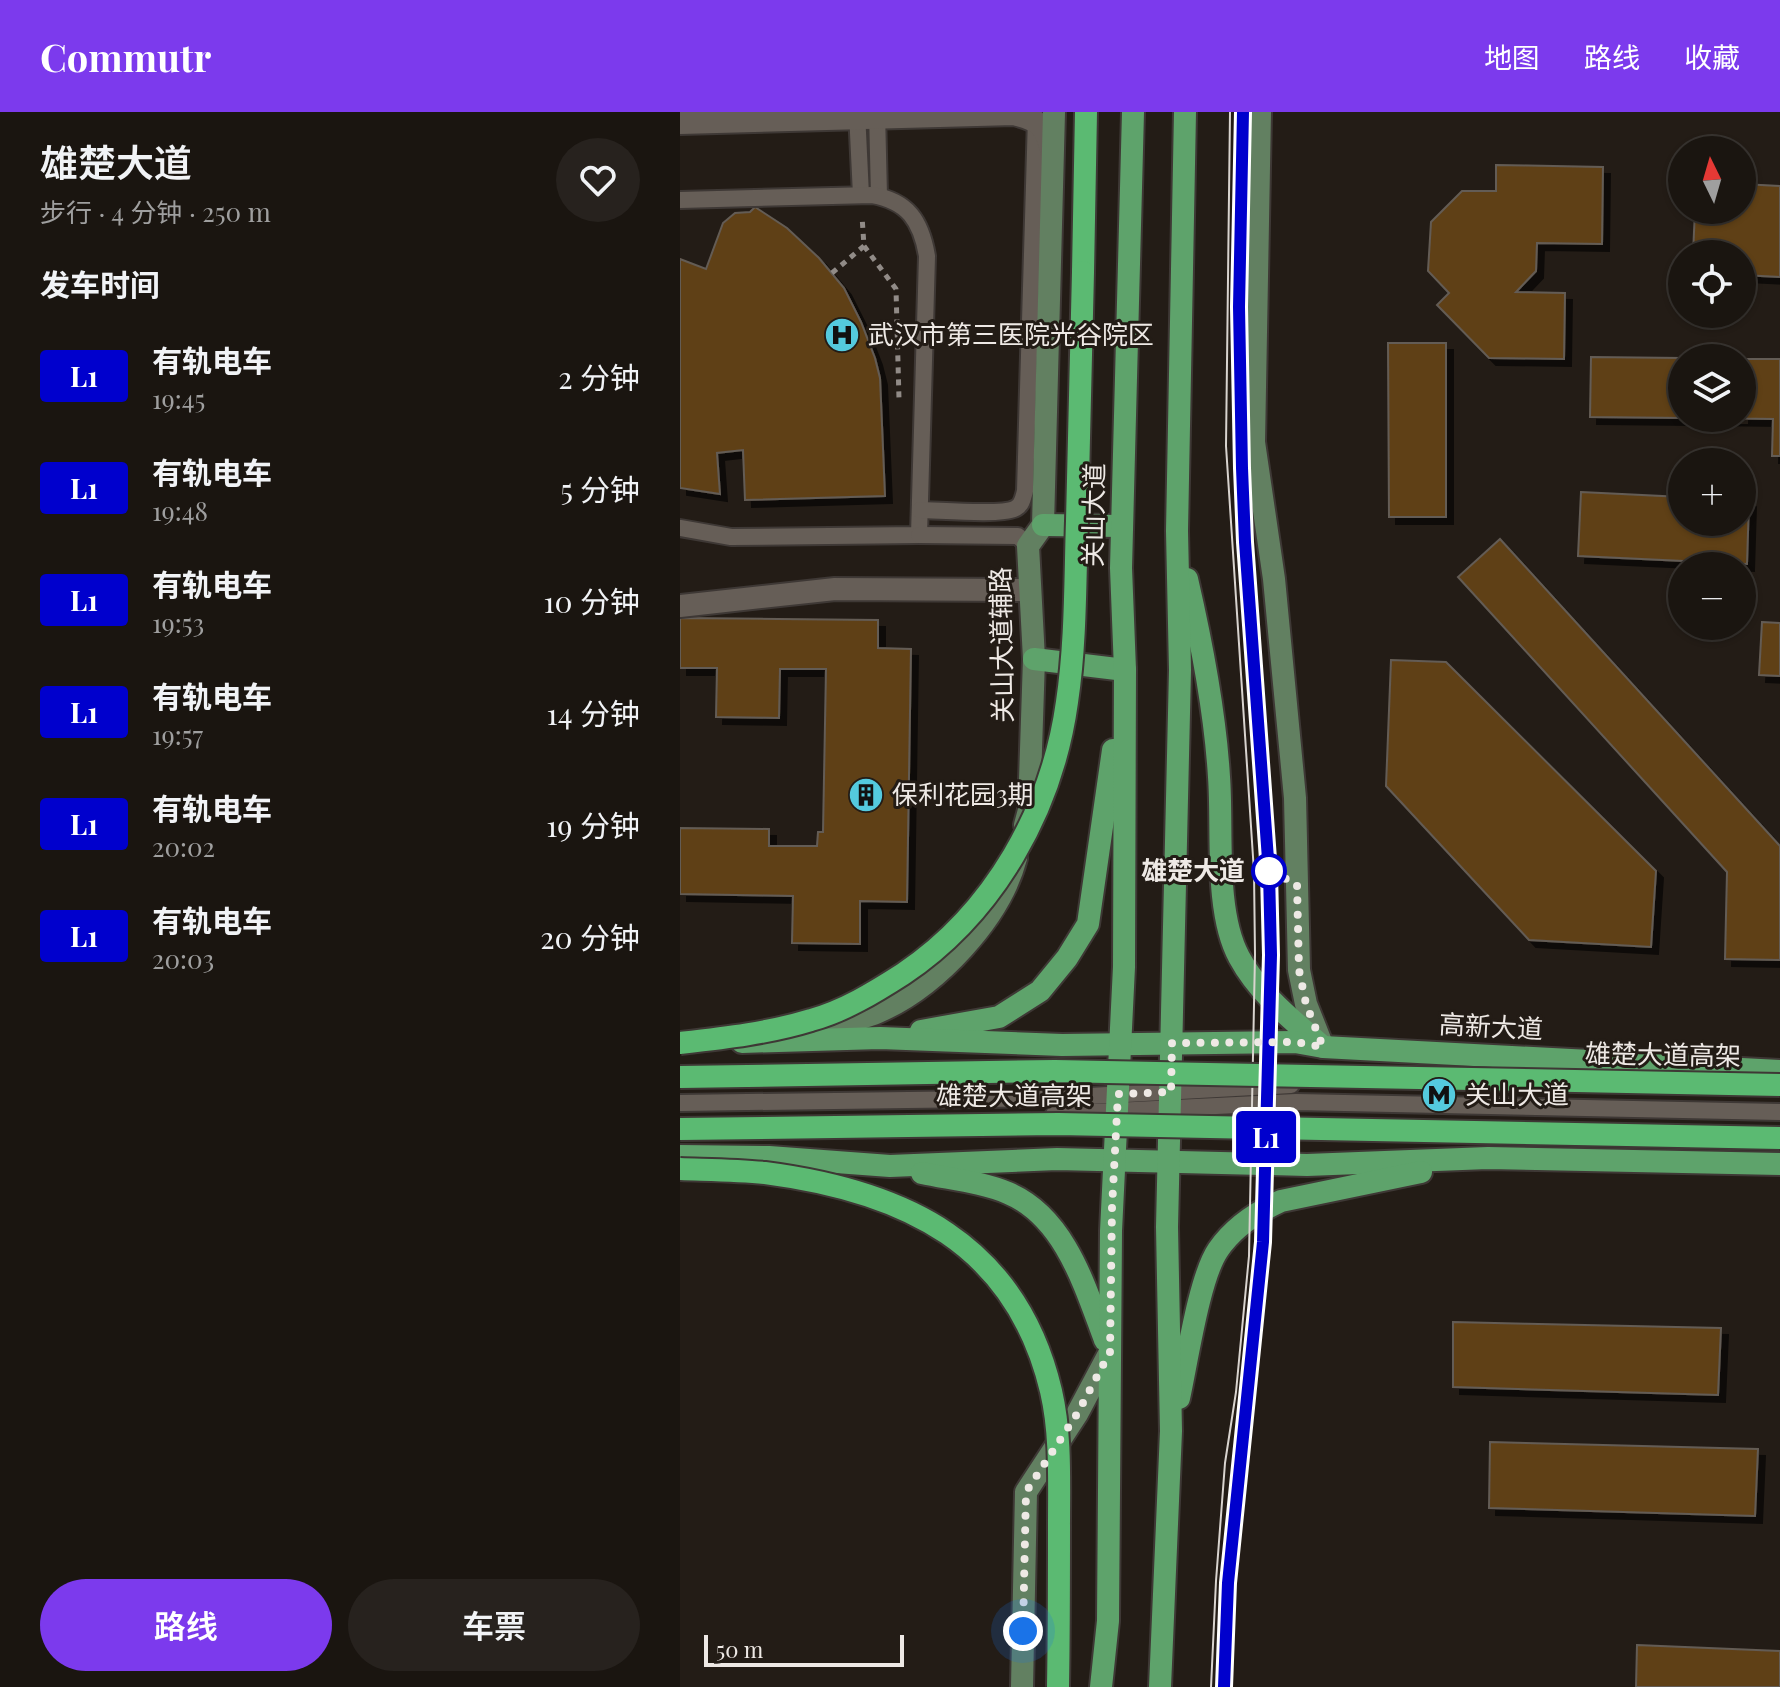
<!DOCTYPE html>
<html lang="zh">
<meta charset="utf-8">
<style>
:root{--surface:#1a1510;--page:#27221e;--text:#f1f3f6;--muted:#9f9f9f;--line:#383430;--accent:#7c3aed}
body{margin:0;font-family:"Playfair Display","Noto Sans SC",serif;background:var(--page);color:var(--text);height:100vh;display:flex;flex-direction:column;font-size:30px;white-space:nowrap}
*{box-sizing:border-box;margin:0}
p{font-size:26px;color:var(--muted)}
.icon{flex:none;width:44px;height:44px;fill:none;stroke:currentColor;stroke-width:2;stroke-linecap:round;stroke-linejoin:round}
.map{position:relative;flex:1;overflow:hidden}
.drawer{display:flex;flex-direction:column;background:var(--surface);width:680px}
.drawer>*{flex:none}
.badge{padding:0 16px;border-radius:6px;font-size:28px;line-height:52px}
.needle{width:52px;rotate:355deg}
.fabs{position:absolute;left:988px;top:24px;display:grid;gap:16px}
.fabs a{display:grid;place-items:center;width:88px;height:88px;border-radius:50%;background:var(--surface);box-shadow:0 2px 6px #0004,0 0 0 2px var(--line);font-size:40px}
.scale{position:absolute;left:24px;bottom:20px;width:200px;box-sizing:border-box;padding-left:8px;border:4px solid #eee9e5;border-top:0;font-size:22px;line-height:28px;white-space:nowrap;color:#eee9e5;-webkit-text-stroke:6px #231c16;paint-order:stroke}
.you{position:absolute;width:40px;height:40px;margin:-20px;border:6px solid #fff;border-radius:50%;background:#1a73e8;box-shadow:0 0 0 12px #1a73e833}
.map>.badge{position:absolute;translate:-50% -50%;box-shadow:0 0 0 4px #fff}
h2{padding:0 40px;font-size:30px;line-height:72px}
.round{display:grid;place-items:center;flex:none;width:84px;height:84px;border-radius:42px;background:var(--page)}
.headline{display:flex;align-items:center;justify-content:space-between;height:136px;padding:0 40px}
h1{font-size:38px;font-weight:600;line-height:60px}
.button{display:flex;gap:16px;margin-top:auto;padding:16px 40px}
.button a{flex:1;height:92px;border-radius:48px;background:var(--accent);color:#fff;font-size:32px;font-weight:600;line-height:92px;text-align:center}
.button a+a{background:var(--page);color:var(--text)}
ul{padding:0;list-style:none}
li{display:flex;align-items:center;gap:24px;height:112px;padding:0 40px}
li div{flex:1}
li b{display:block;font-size:30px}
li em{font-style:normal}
li .badge{min-width:88px;font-weight:700;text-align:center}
header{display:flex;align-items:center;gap:48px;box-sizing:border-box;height:112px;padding:0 40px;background:var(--accent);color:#fff}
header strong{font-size:38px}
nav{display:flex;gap:44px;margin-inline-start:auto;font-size:28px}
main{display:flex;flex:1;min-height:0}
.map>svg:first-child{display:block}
.building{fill:#5f4019;stroke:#645c54;stroke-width:2;filter:url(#shadow)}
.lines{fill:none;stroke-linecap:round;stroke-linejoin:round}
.service-casing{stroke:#3e3835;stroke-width:20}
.minor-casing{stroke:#3e3835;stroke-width:26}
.tertiary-casing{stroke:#3e3835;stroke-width:26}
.secondary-casing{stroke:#3e3835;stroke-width:26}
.primary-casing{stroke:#3e3835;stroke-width:26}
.trunk-casing{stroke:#3e3835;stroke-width:26}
.path{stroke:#918b87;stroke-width:5;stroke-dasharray:6 6;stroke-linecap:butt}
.service{stroke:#665e57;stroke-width:16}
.minor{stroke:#665e57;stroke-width:22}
.tertiary{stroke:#665e57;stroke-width:22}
.secondary{stroke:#628061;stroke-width:22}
.primary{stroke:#5ea36b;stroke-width:22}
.trunk{stroke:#5bba72;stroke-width:22}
.tram{stroke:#d9d4cf;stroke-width:2}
.trunk-bridge-casing{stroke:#3e3835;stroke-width:26;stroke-linecap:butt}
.trunk-bridge{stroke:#5bba72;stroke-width:22}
.line-casing{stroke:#fff;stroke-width:18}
.line{stroke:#0000cd;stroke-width:12}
.walk{stroke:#eee9e5;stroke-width:8;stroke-dasharray:0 14.4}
.stop-dot{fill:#fff;stroke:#0000cd;stroke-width:4}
.labels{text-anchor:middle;stroke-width:6;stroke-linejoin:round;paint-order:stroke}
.poi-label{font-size:26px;fill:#eee9e5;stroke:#231c16;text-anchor:start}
.street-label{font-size:26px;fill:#eee9e5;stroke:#231c16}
.stop-label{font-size:26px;font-weight:bold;fill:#eee9e5;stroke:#231c16;text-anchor:end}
</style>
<header>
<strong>Commutr</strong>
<nav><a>地图</a><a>路线</a><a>收藏</a></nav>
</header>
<main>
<section class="drawer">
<div class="headline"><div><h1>雄楚大道</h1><p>步行 · 4 分钟 · 250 m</p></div><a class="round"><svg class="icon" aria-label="heart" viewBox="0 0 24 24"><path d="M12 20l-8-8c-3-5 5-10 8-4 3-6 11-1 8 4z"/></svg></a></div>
<h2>发车时间</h2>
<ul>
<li><span class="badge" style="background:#0000cd;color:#fff">L1</span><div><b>有轨电车</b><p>19:45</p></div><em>2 分钟</em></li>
<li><span class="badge" style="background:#0000cd;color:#fff">L1</span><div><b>有轨电车</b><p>19:48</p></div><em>5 分钟</em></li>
<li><span class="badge" style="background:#0000cd;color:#fff">L1</span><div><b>有轨电车</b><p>19:53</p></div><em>10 分钟</em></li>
<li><span class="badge" style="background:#0000cd;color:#fff">L1</span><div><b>有轨电车</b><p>19:57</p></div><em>14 分钟</em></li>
<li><span class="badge" style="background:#0000cd;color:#fff">L1</span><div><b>有轨电车</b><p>20:02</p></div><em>19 分钟</em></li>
<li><span class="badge" style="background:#0000cd;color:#fff">L1</span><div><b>有轨电车</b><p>20:03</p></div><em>20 分钟</em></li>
</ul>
<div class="button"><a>路线</a><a>车票</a></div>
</section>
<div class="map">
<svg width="1100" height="1575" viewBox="0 0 1100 1575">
<defs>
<filter id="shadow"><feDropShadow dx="7" dy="7" stdDeviation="0" flood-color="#0009"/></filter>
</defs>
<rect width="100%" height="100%" fill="#231c16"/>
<!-- building -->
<g class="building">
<path d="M816 53 923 55 922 132 857 131 856 159 836 180 885 181 884 247 809 246 757 193 769 181 748 159 751 110 782 79H816Z"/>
<path d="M1062 72 1100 74V165L1062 163V142H1013L1015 98H1062Z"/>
<path d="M75 95 107 116 139 146 164 176 181 210 195 246 200 266 205 384 65 388 63 338 37 341 40 382 0 376V147L26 157 43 111 55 101 70 100Z"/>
<path d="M708 231H766V405H709Z"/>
<path d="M911 245 1002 246V306L910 305Z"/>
<path d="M1062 247H1100V344H1092L1093 307 1019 306H1062Z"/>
<path d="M901 380 1002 385V410H1062V387L1069 388 1067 452 898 444Z"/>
<path d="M820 427 1100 734V848L1045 847 1047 760 778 465Z"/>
<path d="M0 506 198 508V536L231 537 227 790 180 789V832L112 831 113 784 0 782V716L89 717V734H137L138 720H143L146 557H100L99 606 36 605 37 556H0Z"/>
<path d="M1082 510 1100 511V564L1079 563Z"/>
<path d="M711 548 766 550 976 759 971 835 849 828 706 674Z"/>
<path d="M773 1210 1041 1216 1038 1283 773 1275Z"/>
<path d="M810 1330 1078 1337 1075 1404 809 1396Z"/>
<path d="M957 1533 1100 1539V1575H956Z"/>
</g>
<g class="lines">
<!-- service casing -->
<g class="service-casing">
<g id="service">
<path d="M177 0 181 83"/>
<path d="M197 0 199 84"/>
<path d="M0 88 192 83C228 89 241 109 247 144L239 423 51 425 0 416"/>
<path d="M240 398C258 398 323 404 336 396 342 393 343 386 345 379L356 6"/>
<path d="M239 423 338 424 348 434"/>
<path d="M0 991 373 986 611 973"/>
<path d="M374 1002 616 990 1100 1000"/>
</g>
</g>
<!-- minor casing -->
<g class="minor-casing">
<path id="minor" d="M0 494 155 477 350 478"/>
</g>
<!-- tertiary casing -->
<g class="tertiary-casing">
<path id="tertiary" d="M0 11 334 2C362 9 365 14 372 41"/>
</g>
<!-- secondary casing -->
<g class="secondary-casing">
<g id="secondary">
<path d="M580 0 574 330 594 467 615 686 619 858 626 892 643 935"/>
<path d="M345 713 349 698 354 547 348 434 363 413 374 0"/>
<path d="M120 922C146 915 174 910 198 900 256 875 320 807 336 746"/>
<path d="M342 1575 346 1380 397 1302 430 1240"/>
</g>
</g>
<!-- primary casing -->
<g class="primary-casing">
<g id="primary">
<path d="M363 413 442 414"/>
<path d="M507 467C522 532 535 598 539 665 543 717 534 799 559 845 579 882 611 907 642 934"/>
<path d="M354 547 445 558"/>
<path d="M241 919 319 905 360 879 387 846 408 812 433 638"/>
<path d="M62 930 200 926 382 933 615 930 643 935 1100 959"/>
<path d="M0 1044 89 1045 210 1054 377 1047 627 1053 808 1046 1100 1052"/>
<path d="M242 1061C270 1067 302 1070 328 1081 385 1105 405 1175 425 1228"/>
<path d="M499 1286C507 1250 519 1166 538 1138 553 1116 577 1100 601 1089L741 1060"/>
<path d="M421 1575 428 1509 431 1119 444 855 445 558 441 456 453 0"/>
<path d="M480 1575 491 1319 487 1115 500 558 497 419 505 0"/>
</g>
</g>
<!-- trunk casing -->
<g class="trunk-casing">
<path id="trunk" d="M403 160 406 0"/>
</g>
<!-- path -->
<g class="path">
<path d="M184 134 216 177 219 287"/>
<path d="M152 161 184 134 182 104"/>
</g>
<!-- service -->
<use href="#service" class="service"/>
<!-- minor -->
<use href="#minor" class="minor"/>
<!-- tertiary -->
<use href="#tertiary" class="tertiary"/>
<!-- secondary -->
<use href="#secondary" class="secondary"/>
<!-- primary -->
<use href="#primary" class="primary"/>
<!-- trunk -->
<use href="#trunk" class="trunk"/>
<!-- tram -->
<g class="tram">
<path d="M531 1575 536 1469 545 1351 556 1280 569 1144 575 843 574 760 546 334 550 0"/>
<path d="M544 1575 548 1471 583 1130 591 843 589 761 565 430 561 331 559 195 563 0"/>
</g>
<!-- trunk-bridge casing -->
<g class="trunk-bridge-casing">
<g id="trunk-bridge">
<path d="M0 931C44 926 89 921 131 908 164 899 195 880 223 862 314 801 372 698 387 590 396 530 395 469 397 409 399 326 401 243 403 160"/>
<path d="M0 965 375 959 1100 973"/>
<path d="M0 1017 378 1012 1100 1026"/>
<path d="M0 1057C28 1058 57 1058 85 1061 224 1079 336 1131 371 1279 381 1322 379 1368 379 1412 379 1466 379 1521 378 1575"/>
</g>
</g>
<!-- trunk-bridge -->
<use href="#trunk-bridge" class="trunk-bridge"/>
</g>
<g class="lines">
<!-- line casing -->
<g class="line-casing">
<path id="line" d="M544 1575 548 1471 583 1130 591 843 589 761 565 430 562 356 559 195 563 0"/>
</g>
<!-- line -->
<use href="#line" class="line"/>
<!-- walk -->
<path class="walk" d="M343 1519 346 1380 397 1302 430 1240 432 1096 438 982 491 980 492 931 615 930 643 935 626 892 619 858 617 772 589 759"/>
</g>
<!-- icons -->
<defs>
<g id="hospital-disc" transform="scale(1.8)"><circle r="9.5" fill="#54cade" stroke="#231c16"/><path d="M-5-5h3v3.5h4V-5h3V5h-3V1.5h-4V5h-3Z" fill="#111"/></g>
<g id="building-disc" transform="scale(1.8)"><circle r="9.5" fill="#54cade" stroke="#231c16"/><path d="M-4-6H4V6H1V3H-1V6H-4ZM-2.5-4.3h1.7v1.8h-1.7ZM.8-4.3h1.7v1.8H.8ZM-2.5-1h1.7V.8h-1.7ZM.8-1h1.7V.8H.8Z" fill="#111"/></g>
<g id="metro-disc" transform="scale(1.8)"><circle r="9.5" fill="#54cade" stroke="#231c16"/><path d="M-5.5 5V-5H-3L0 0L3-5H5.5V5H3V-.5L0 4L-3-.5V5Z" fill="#111"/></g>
</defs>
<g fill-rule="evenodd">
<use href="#hospital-disc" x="162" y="223"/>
<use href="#building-disc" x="186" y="683"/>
<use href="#metro-disc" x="759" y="983"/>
</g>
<!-- markers -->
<circle class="stop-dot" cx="589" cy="759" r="16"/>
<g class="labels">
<!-- poi labels -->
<g class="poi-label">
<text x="188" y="232">武汉市第三医院光谷院区</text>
<text x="212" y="692">保利花园3期</text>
<text x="785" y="992">关山大道</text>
</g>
<!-- street labels -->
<g class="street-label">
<text transform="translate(414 403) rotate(-89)" y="9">关山大道</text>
<text transform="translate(322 533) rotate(-91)" y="9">关山大道辅路</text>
<text transform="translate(811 915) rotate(3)" y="9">高新大道</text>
<text transform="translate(983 943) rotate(1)" y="9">雄楚大道高架</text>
<text x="334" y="993">雄楚大道高架</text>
</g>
<!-- stop labels -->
<g class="stop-label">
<text x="565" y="768">雄楚大道</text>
</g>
</g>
</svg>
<div class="fabs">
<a><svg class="needle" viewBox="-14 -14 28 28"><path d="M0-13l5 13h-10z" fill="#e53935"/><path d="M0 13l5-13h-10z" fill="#9f9f9f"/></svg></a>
<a><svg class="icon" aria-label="locate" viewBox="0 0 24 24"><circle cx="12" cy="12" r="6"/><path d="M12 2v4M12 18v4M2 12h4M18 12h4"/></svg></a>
<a><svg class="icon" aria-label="layers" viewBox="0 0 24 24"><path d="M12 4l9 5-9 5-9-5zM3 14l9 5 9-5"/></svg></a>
<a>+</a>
<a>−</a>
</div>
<div class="scale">50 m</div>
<div class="you" style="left:343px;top:1519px"></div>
<b class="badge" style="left:586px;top:1025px;background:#0000cd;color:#fff">L1</b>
</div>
</main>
